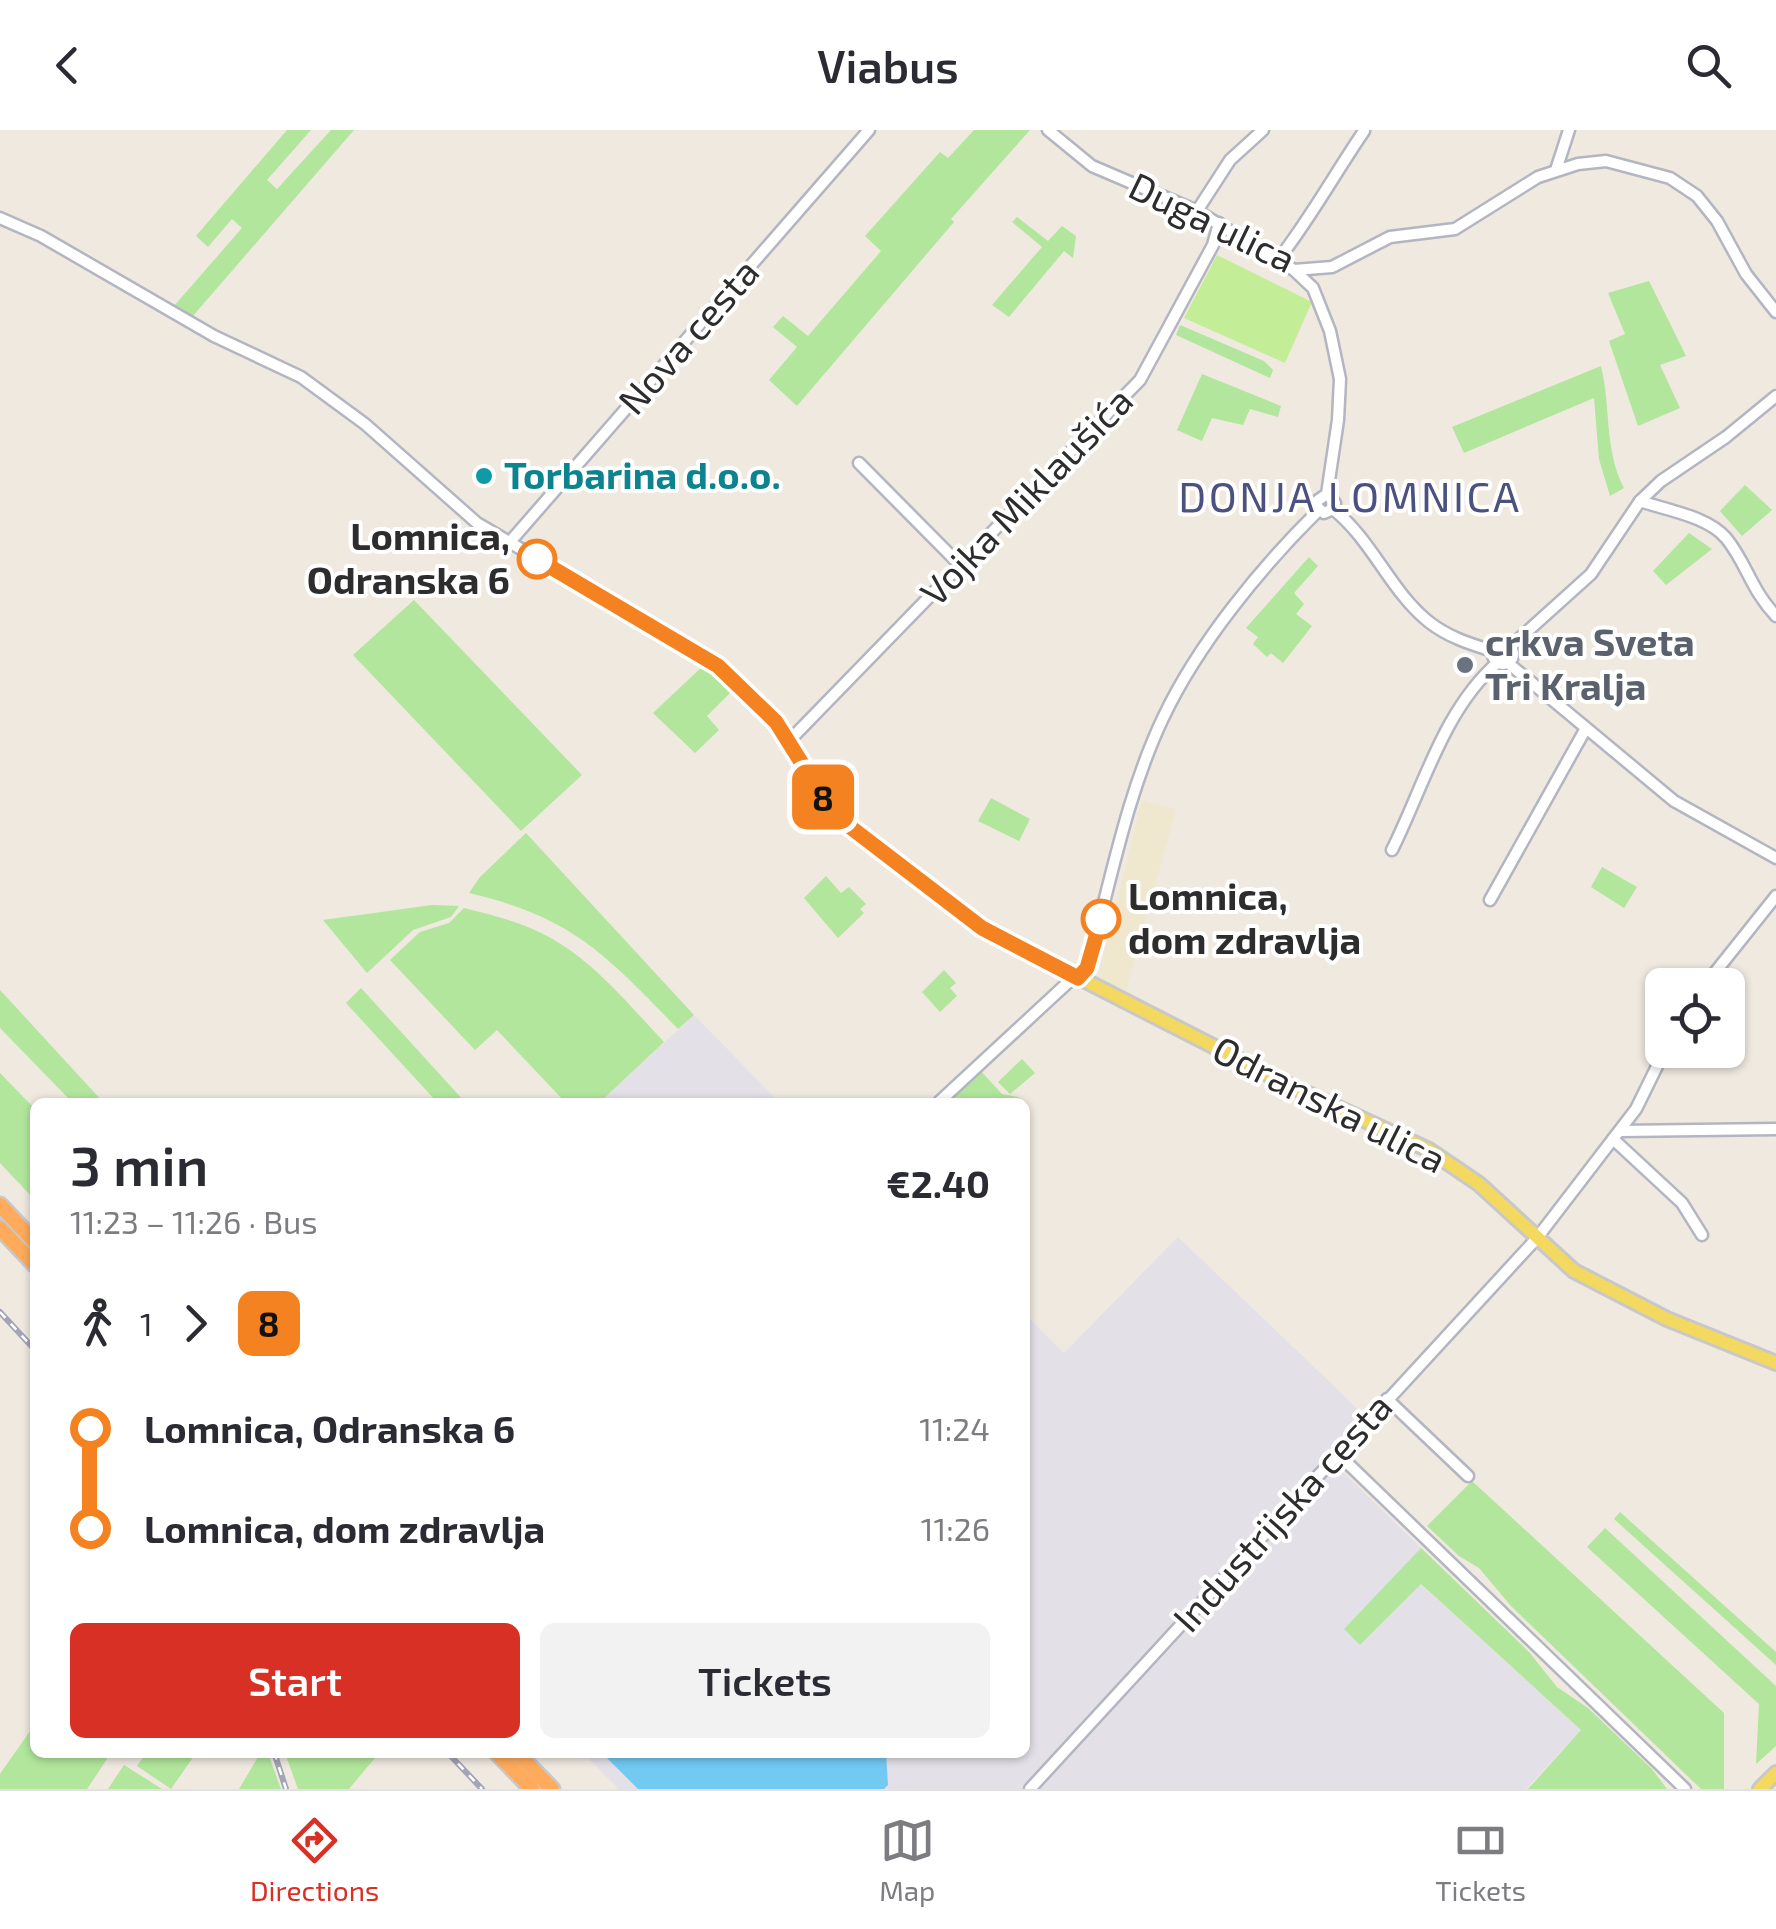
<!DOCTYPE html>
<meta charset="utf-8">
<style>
:root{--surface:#fff;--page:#f2f2f3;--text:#2b2b33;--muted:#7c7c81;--line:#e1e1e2;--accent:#d93025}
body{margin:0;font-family:"Exo 2",sans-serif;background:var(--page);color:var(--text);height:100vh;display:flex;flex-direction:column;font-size:38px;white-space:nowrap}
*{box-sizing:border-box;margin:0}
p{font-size:32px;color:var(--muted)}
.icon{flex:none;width:55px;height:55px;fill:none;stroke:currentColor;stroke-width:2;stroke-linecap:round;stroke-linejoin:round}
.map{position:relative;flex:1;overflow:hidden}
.sheet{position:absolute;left:30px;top:968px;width:1000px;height:660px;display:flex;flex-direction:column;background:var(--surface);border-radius:15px;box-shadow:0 2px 8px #0004}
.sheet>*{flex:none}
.badge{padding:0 20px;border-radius:15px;font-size:35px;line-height:65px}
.tools{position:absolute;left:1645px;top:838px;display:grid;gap:20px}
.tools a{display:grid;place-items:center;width:100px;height:100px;border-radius:15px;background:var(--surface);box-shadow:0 2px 8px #0004;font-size:50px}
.map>.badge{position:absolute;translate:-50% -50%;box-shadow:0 0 0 5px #fff}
.legs{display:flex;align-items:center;gap:15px;height:110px;padding:0 40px;font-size:32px}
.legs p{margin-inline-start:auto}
.overview{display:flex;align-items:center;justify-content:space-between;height:170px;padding:0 40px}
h1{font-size:55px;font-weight:600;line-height:75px}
.action{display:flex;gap:20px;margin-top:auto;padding:20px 40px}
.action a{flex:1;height:115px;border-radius:15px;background:var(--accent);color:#fff;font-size:40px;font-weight:600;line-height:115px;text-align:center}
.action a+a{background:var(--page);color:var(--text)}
ul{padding:0 40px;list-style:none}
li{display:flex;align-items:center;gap:35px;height:100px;font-size:38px}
li i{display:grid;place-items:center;width:15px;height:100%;margin:0 12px;background:currentColor}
li i::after{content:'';width:25px;height:25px;margin:-12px;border:8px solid;border-radius:50%;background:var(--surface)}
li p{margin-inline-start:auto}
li:first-child i{background:linear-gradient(#0000 50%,currentColor 0)}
li:last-child i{background:linear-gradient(currentColor 50%,#0000 0)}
header{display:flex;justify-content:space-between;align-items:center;height:130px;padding:0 40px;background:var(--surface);font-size:45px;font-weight:600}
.tab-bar{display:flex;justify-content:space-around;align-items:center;height:140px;border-top:2px solid var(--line);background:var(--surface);font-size:28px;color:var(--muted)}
.tab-bar a{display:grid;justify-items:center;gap:5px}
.tab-bar .selected{color:var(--accent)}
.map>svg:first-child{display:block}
.industrial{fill:#e3e0e8}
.education{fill:#f0e7cf}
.green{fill:#b1e69c}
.pitch{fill:#c4ed98}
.water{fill:#72c9f2}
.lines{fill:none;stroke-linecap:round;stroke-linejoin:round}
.minor-casing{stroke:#b3b5c1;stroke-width:15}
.major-casing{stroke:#c8c8c8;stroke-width:18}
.highway-casing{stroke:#c8c8c8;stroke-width:19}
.minor{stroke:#fff;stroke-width:10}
.major{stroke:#f4d960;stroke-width:12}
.highway{stroke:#ffab5b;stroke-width:14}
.rail-casing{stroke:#a2a4b8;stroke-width:6}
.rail{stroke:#fff;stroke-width:2.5;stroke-dasharray:8;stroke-linecap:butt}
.line-1-casing{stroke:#fff;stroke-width:22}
.line-1{stroke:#f58220;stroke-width:15}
.culture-dot{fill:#0f9aa8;stroke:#fff;stroke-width:4}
.stop-1-dot{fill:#fff;stroke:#f58220;stroke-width:5}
.worship-dot{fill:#6b7280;stroke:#fff;stroke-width:4}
.labels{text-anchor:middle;stroke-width:8;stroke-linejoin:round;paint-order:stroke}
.street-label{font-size:38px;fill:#2d2d2d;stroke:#fff}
.culture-label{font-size:38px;font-weight:bold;fill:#0d838f;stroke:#fff;text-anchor:start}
.stop-label{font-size:38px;font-weight:bold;fill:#2d2d2d;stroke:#fff;text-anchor:end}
.worship-label{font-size:38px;font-weight:bold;fill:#5b616d;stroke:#fff;text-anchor:start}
.quarter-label{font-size:42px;letter-spacing:2.5px;fill:#4c5280;stroke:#fff}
</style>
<header><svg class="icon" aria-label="back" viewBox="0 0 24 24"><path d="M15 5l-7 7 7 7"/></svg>Viabus<svg class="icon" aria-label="search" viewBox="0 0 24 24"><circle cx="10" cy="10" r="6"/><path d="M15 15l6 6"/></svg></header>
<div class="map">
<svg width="1776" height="1659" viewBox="0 0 1776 1659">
<rect width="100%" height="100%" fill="#efe9e0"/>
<!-- industrial -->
<g class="industrial">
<path d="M694 885 779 972H600Z"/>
<path d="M1178 1107 1365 1286 1323 1332 1331 1340H1341L1421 1418 1345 1500 1361 1515 1420 1454 1581 1600 1526 1659H619L583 1623 1025 1622V1184L1064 1223Z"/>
</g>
<!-- education -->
<path class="education" d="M1142 670 1176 679 1126 862 1098 847Z"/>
<!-- green -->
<g class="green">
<path d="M287 0H311L267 50 277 59 331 0H354L192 187 174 176 242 98 232 89 208 117 196 106Z"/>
<path d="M974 0H1030L951 89 954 92 797 276 769 250 797 217 773 197 783 186 808 206 881 121 865 106 940 22 948 28Z"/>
<path d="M1017 87 1048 111 1062 96 1076 106 1073 128 1064 121 1009 187 992 175 1042 117 1012 92Z"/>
<path d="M1649 151 1686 226 1660 235 1680 278 1638 296 1609 211 1625 204 1608 163Z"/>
<path d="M1180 195 1264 231 1273 240 1270 248 1176 205Z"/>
<path d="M1601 236C1611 277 1604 320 1624 358L1610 366 1599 329 1594 268 1464 323 1452 297Z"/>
<path d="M1202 244 1281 276 1278 287 1250 279 1243 295 1212 288 1202 311 1177 300Z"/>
<path d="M1745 355 1772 380 1742 406 1720 381Z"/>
<path d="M1689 403 1712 419 1666 455 1653 441Z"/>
<path d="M1309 427 1318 436 1294 463 1304 474 1296 484 1312 496 1283 533 1271 523 1267 527 1253 514 1258 507 1246 498Z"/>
<path d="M414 470 582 645 521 701 353 525Z"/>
<path d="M704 535 710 536 736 557 707 586 719 600 695 623 653 583Z"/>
<path d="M991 668 1030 689 1019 711 978 691Z"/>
<path d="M526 703 694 885 678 899C607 826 573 787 469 763L480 747Z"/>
<path d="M1602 737 1637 757 1624 778 1591 757Z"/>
<path d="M826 746 841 763 849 757 866 774 860 779 864 783 838 808 804 768Z"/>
<path d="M432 775 459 776 451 787 413 800 367 843 323 790Z"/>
<path d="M464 778C492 785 521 792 547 806 594 831 628 874 664 912L600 972H565L497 900 475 920 390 830 420 802 449 793Z"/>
<path d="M944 840 956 853 950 858 957 866 940 882 922 862Z"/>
<path d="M361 858 465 972H437L346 873Z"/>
<path d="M0 860 103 972H72L0 898Z"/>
<path d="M1022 929 1035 943 1010 964 998 952Z"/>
<path d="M979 939 1002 964 1018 967 1023 972H943Z"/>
<path d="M0 943 35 979V1070L0 1033Z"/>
<path d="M1472 1351 1724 1583V1659H1701L1511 1476 1479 1438 1459 1426 1427 1396Z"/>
<path d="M1620 1382 1776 1522V1535L1614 1389Z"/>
<path d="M1605 1398 1776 1556V1616L1756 1634 1759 1574 1587 1417Z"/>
<path d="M1421 1418 1529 1522 1557 1557 1588 1578 1652 1639 1667 1659H1528L1581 1600 1421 1454 1360 1515 1344 1499Z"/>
<path d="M35 1594V1622L111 1623 87 1659H0V1644Z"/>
<path d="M261 1622 268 1623 281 1659H239Z"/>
<path d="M146 1623V1622L196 1623 171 1659 137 1636Z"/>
<path d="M285 1623V1622L379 1623 349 1659H298Z"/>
<path d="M124 1635 162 1659H108Z"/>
</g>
<!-- pitch -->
<path class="pitch" d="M1217 125 1312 172 1285 233 1184 188Z"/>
<!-- water -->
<path class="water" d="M602 1623H886L888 1655 884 1659H638Z"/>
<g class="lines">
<!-- minor casing -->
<g class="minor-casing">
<g id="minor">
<path d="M1048 0 1092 36 1197 81 1294 140 1313 158 1330 201 1340 249 1338 290 1327 364 1335 373 1333 379 1324 383 1317 377V371L1327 364"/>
<path d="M1556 40 1569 0"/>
<path d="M1197 81 1230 30 1263 0"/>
<path d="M0 88 41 106 214 206 301 247 365 294 477 393 707 529 777 592 823 667 845 693 982 798 1078 847 1087 838C1110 755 1126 666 1163 588 1198 514 1261 437 1319 380"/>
<path d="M1278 130C1310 89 1334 45 1364 1"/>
<path d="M1294 140 1332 137 1390 107 1455 99 1538 47 1578 34 1606 31 1670 48 1697 66 1717 91 1746 144 1776 182"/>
<path d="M859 333 961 436"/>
<path d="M1640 371C1666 380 1707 386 1726 408 1746 432 1751 460 1776 486"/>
<path d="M1333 379C1373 411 1390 461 1429 492 1448 507 1470 514 1493 521"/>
<path d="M509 413 869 0"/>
<circle cx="1503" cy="524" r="10"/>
<path d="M1510 517 1591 444 1640 371 1661 351 1726 307 1776 266"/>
<path d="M1508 533 1674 671 1776 728"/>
<path d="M790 610 1140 250 1213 115 1219 93"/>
<path d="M1392 720C1424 656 1443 581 1497 533"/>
<path d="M1490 770 1585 600"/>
<path d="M1705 855 1776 766"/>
<path d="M939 972 1075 846"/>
<path d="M1620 1001 1776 999"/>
<path d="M1613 1009 1682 1073 1702 1105"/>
<path d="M1387 1269 1468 1346"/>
<path d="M1337 1323 1685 1659"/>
<path d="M1030 1659 1537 1108 1636 979 1665 920"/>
</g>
</g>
<!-- major casing -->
<g class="major-casing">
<g id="major">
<path d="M1078 847 1293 957 1429 1020 1479 1054 1574 1141 1667 1189 1776 1233"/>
<path d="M1760 1659 1776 1643"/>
</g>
</g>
<!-- highway casing -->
<g class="highway-casing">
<g id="highway">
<path d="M0 1075 35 1112"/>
<path d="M0 1098 35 1135"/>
<path d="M496 1622 532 1659"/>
<path d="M516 1622 552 1659"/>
</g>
</g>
<!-- minor -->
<use href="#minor" class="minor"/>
<!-- major -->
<use href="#major" class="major"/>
<!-- highway -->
<use href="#highway" class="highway"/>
<!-- rail casing -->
<g class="rail-casing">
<g id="rail">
<path d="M0 1182 35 1220"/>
<path d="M274 1622 286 1659"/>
<path d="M447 1622 482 1659"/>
</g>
</g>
<!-- rail -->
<use href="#rail" class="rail"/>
</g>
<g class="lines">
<!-- line-1 casing -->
<g class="line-1-casing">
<path id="line-1" d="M537 429 718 536 776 592 823 667 845 693 982 798 1078 848 1087 838 1101 789"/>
</g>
<!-- line-1 -->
<use href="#line-1" class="line-1"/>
</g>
<!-- markers -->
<circle class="culture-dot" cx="484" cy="346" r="10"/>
<g class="stop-1-dot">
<circle cx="537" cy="429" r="18"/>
<circle cx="1101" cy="789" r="18"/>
</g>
<circle class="worship-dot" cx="1465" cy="535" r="10"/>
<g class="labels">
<!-- street labels -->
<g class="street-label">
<text transform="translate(1212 93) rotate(26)" y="13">Duga ulica</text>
<text transform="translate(689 207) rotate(-49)" y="13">Nova cesta</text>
<text transform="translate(1027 367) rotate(-46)" y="13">Vojka Miklaušića</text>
<text transform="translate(1329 975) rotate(27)" y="13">Odranska ulica</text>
<text transform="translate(1283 1383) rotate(-48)" y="13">Industrijska cesta</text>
</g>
<!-- culture labels -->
<g class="culture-label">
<text x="504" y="359">Torbarina d.o.o.</text>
</g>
<!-- stop labels -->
<g class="stop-label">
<text x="510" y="420">Lomnica,<tspan x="510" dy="44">Odranska 6</tspan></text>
<text x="1128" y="780" text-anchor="start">Lomnica,<tspan x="1128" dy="44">dom zdravlja</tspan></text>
</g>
<!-- worship labels -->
<g class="worship-label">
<text x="1485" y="526">crkva Sveta<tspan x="1485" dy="44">Tri Kralja</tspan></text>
</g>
<!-- quarter labels -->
<g class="quarter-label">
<text x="1350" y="382">DONJA LOMNICA</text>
</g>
</g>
</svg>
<div class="tools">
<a><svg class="icon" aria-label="locate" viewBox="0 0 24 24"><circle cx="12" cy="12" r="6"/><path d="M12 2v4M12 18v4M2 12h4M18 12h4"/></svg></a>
</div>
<b class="badge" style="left:823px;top:667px;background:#f58220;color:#111">8</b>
<section class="sheet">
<div class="overview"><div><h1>3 min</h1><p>11:23 – 11:26 · Bus</p></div><b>€2.40</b></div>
<div class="legs"><svg class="icon" aria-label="walk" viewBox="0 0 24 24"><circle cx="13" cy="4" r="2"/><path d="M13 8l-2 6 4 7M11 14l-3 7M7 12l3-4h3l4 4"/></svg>1<svg class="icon" aria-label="forward" viewBox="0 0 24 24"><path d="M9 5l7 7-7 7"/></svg><b class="badge" style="background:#f58220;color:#111">8</b></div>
<ul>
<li><i style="color:#f58220"></i><b>Lomnica, Odranska 6</b><p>11:24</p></li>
<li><i style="color:#f58220"></i><b>Lomnica, dom zdravlja</b><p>11:26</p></li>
</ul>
<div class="action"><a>Start</a><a>Tickets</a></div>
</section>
</div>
<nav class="tab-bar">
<a class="selected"><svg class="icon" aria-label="directions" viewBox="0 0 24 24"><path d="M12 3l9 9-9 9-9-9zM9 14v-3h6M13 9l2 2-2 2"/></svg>Directions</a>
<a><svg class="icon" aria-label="map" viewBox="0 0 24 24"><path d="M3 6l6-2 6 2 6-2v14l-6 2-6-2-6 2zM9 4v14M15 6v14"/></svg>Map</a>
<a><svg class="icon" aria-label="tickets" viewBox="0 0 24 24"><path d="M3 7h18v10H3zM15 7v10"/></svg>Tickets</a>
</nav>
